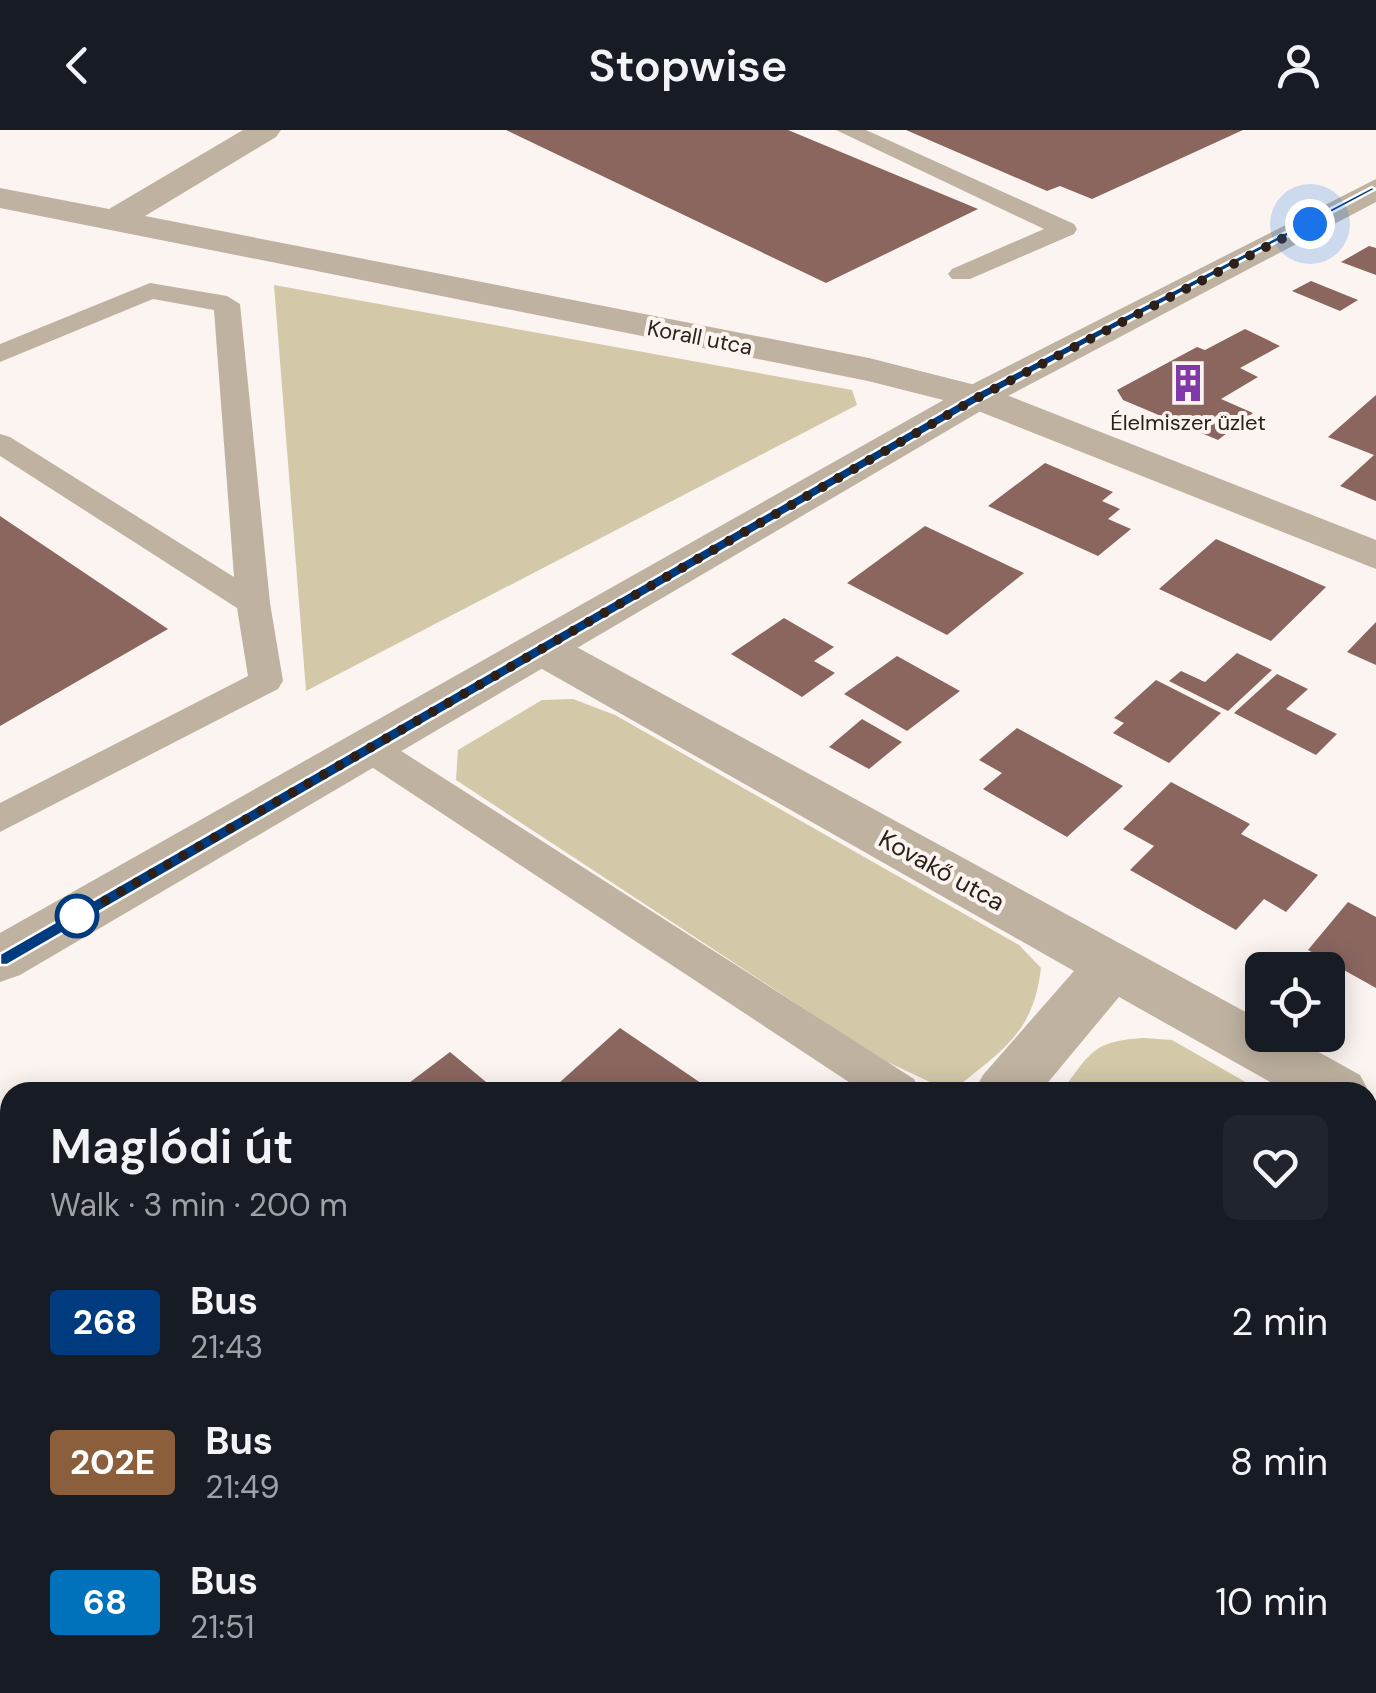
<!DOCTYPE html>
<meta charset="utf-8">
<style>
:root{--surface:#171b24;--page:#20242c;--text:#f1f3f6;--muted:#9ea1a6}
body{margin:0;font-family:"DM Sans",sans-serif;background:var(--page);color:var(--text);height:100vh;display:flex;flex-direction:column;font-size:38px;white-space:nowrap}
*{box-sizing:border-box;margin:0}
p{font-size:32px;color:var(--muted)}
.icon{flex:none;width:55px;height:55px;fill:none;stroke:currentColor;stroke-width:2;stroke-linecap:round;stroke-linejoin:round}
.map{position:relative;flex:1;overflow:hidden}
.sheet{position:absolute;left:0px;top:952px;width:1378px;height:612px;display:flex;flex-direction:column;background:var(--surface);border-radius:30px 30px 0 0;box-shadow:0 5px 25px #0003}
.sheet>*{flex:none}
.badge{padding:0 20px;border-radius:8px;font-size:35px;line-height:65px}
.fabs{position:absolute;left:1245px;top:822px;display:grid;gap:20px}
.fabs a{display:grid;place-items:center;width:100px;height:100px;border-radius:15px;background:var(--surface);box-shadow:0 5px 25px #0003;font-size:50px}
.you{position:absolute;width:50px;height:50px;margin:-25px;border:8px solid #fff;border-radius:50%;background:#1a73e8;box-shadow:0 0 0 15px #1a73e833}
.map>.badge{position:absolute;translate:-50% -50%;box-shadow:0 0 0 5px #fff}
.round{display:grid;place-items:center;flex:none;width:105px;height:105px;border-radius:15px;background:var(--page)}
.summary{display:flex;align-items:center;justify-content:space-between;height:170px;padding:0 50px}
h1{font-size:48px;font-weight:600;line-height:75px}
ul{padding:0;list-style:none}
li{display:flex;align-items:center;gap:30px;height:140px;padding:0 50px}
li div{flex:1}
li b{display:block;font-size:38px}
li em{font-style:normal}
li .badge{min-width:110px;font-weight:700;text-align:center}
header{display:flex;justify-content:space-between;align-items:center;height:130px;padding:0 50px;background:var(--surface);font-size:45px;font-weight:600}
.map>svg:first-child{display:block}
.green{fill:#d3c9a9}
.building{fill:#8a665f}
.lines{fill:none;stroke-linecap:round;stroke-linejoin:round}
.service{fill:#bfb2a1;fill-rule:evenodd}
.minor{fill:#bfb2a1;fill-rule:evenodd}
.tertiary{fill:#bfb2a1;fill-rule:evenodd}
.line{fill:#003b80;stroke:#fff;stroke-width:2.5}
.walk{stroke:#2d2018;stroke-width:10;stroke-dasharray:0 18}
.stop-dot{fill:#fff;stroke:#003b80;stroke-width:5}
.labels{text-anchor:middle;stroke-width:8;stroke-linejoin:round;paint-order:stroke}
.far-street-label{font-size:22px;fill:#2d2018;stroke:#fbf4f0}
.far-poi-label{font-size:22px;fill:#2d2018;stroke:#fbf4f0}
.street-label{font-size:25px;fill:#2d2018;stroke:#fbf4f0}
</style>
<header><svg class="icon" aria-label="back" viewBox="0 0 24 24"><path d="M15 5l-7 7 7 7"/></svg>Stopwise<svg class="icon" aria-label="person" viewBox="0 0 24 24"><circle cx="12" cy="8" r="4"/><path d="M4 21q1-7 8-7t8 7"/></svg></header>
<div class="map">
<svg width="1376" height="1563" viewBox="0 0 1376 1563">
<rect width="100%" height="100%" fill="#fbf4f0"/>
<!-- green -->
<g class="green">
<path d="M274 155 852 260 857 275 306 561Z"/>
<path d="M573 569 615 585 1019 815 1041 838C1033 906 1000 921 951 962L879 928 456 650 458 620 542 570Z"/>
<path d="M1144 908 1172 910 1263 962H1061C1091 923 1092 911 1144 908Z"/>
<path d="M1368 1023 1376 1028V1236L1368 1231Z"/>
</g>
<!-- building -->
<g class="building">
<path d="M506 0H788L978 79 826 153Z"/>
<path d="M906 0H1243L1092 69 1060 56 1047 61Z"/>
<path d="M1369 116 1376 118V145L1341 132Z"/>
<path d="M1311 151 1358 170 1340 181 1292 161Z"/>
<path d="M1245 199 1280 216 1240 238 1258 247 1221 269 1253 283 1218 310 1123 270 1117 260 1197 217 1205 220Z"/>
<path d="M1376 265V371L1340 356 1374 325 1328 307Z"/>
<path d="M1045 333 1113 362 1102 371 1120 379 1108 389 1131 399 1098 426 988 376Z"/>
<path d="M0 386 168 499 0 596Z"/>
<path d="M925 396 1024 443 947 505 847 453Z"/>
<path d="M1216 409 1326 457 1271 511 1159 459Z"/>
<path d="M784 488 834 517 814 531 835 543 802 567 731 524Z"/>
<path d="M1376 492V535L1347 522Z"/>
<path d="M1237 523 1272 540 1228 581 1169 551 1181 541 1205 552Z"/>
<path d="M897 526 960 561 907 601 844 564Z"/>
<path d="M1277 544 1308 559 1286 579 1337 604 1316 625 1234 583Z"/>
<path d="M1156 550 1221 583 1169 633 1113 603 1124 593 1114 588Z"/>
<path d="M862 589 902 612 869 639 829 617Z"/>
<path d="M1017 598 1123 656 1067 707 983 659 1002 643 979 630Z"/>
<path d="M1171 652 1250 694 1241 704 1318 745 1286 782 1264 769 1236 800 1130 740 1154 716 1123 699Z"/>
<path d="M1348 772 1376 787V858L1308 820Z"/>
<path d="M620 898 714 962H549Z"/>
<path d="M450 922 498 962H397Z"/>
<path d="M1368 1429 1376 1435V1563H1273L1263 1555H1368Z"/>
<path d="M0 1450 10 1462V1555H91L98 1563H0Z"/>
<path d="M700 1555H853L847 1563H693Z"/>
</g>
<g class="lines">
<!-- service -->
<g class="service">
<path d="M836 0H866L1074 94 1077 99 1074 104 970 149H952L948 144 952 139 1044 99Z"/>
<path d="M150 153 227 166 240 174 270 473 283 551 278 559 0 702V673L248 546 237 478 0 326V304L10 307 234 447 214 180 153 169 0 232V214Z"/>
<path d="M371 607 384 610 914 949 920 962H864L358 628 353 619 358 610Z"/>
<path d="M1368 1242 1376 1245V1296L1368 1293Z"/>
</g>
<!-- minor -->
<g class="minor">
<path d="M243 0H281L276 7 145 86 869 228 991 259 1376 410V439L963 275 868 251 0 78V58L109 79Z"/>
<path d="M545 505 562 509 1262 891V905H1288L1360 945 1369 962 1368 965 1288 962 1119 867 1040 962H974L983 945 1074 841 528 531 521 520 528 509Z"/>
<path d="M432 1555H514L511 1563H429Z"/>
</g>
<!-- tertiary -->
<path class="tertiary" d="M1376 49V72L991 275 20 845 0 852V803L963 259Z"/>
</g>
<!-- line -->
<path class="line" d="M1372 57 1376 59 982 270 7 835H0V824L972 265Z"/>
<g class="lines">
<!-- walk -->
<path class="walk" d="M77 786 68 792 977 268 1310 94"/>
</g>
<!-- icons -->
<defs>
<g id="building-bare" transform="scale(3)"><path d="M-4-6H4V6H1V3H-1V6H-4ZM-2.5-4.3h1.7v1.8h-1.7ZM.8-4.3h1.7v1.8H.8ZM-2.5-1h1.7V.8h-1.7ZM.8-1h1.7V.8H.8Z" fill="#8038ab" stroke="#fbf4f0" stroke-width="2.5" paint-order="stroke"/></g>
</defs>
<g fill-rule="evenodd">
<use href="#building-bare" x="1188" y="253"/>
</g>
<!-- markers -->
<circle class="stop-dot" cx="77" cy="786" r="20"/>
<g class="labels">
<!-- far-street labels -->
<g class="far-street-label">
<text transform="translate(700 207) rotate(11)" y="8">Korall utca</text>
</g>
<!-- far-poi labels -->
<g class="far-poi-label">
<text x="1188" y="300">Élelmiszer üzlet</text>
</g>
<!-- street labels -->
<g class="street-label">
<text transform="translate(942 740) rotate(29)" y="9">Kovakő utca</text>
</g>
</g>
</svg>
<div class="fabs">
<a><svg class="icon" aria-label="locate" viewBox="0 0 24 24"><circle cx="12" cy="12" r="6"/><path d="M12 2v4M12 18v4M2 12h4M18 12h4"/></svg></a>
</div>
<div class="you" style="left:1310px;top:94px"></div>
<section class="sheet">
<div class="summary"><div><h1>Maglódi út</h1><p>Walk · 3 min · 200 m</p></div><a class="round"><svg class="icon" aria-label="heart" viewBox="0 0 24 24"><path d="M12 20l-8-8c-3-5 5-10 8-4 3-6 11-1 8 4z"/></svg></a></div>
<ul>
<li><span class="badge" style="background:#003b80;color:#fff">268</span><div><b>Bus</b><p>21:43</p></div><em>2 min</em></li>
<li><span class="badge" style="background:#8b5e3c;color:#fff">202E</span><div><b>Bus</b><p>21:49</p></div><em>8 min</em></li>
<li><span class="badge" style="background:#0072bc;color:#fff">68</span><div><b>Bus</b><p>21:51</p></div><em>10 min</em></li>
</ul>
</section>
</div>
